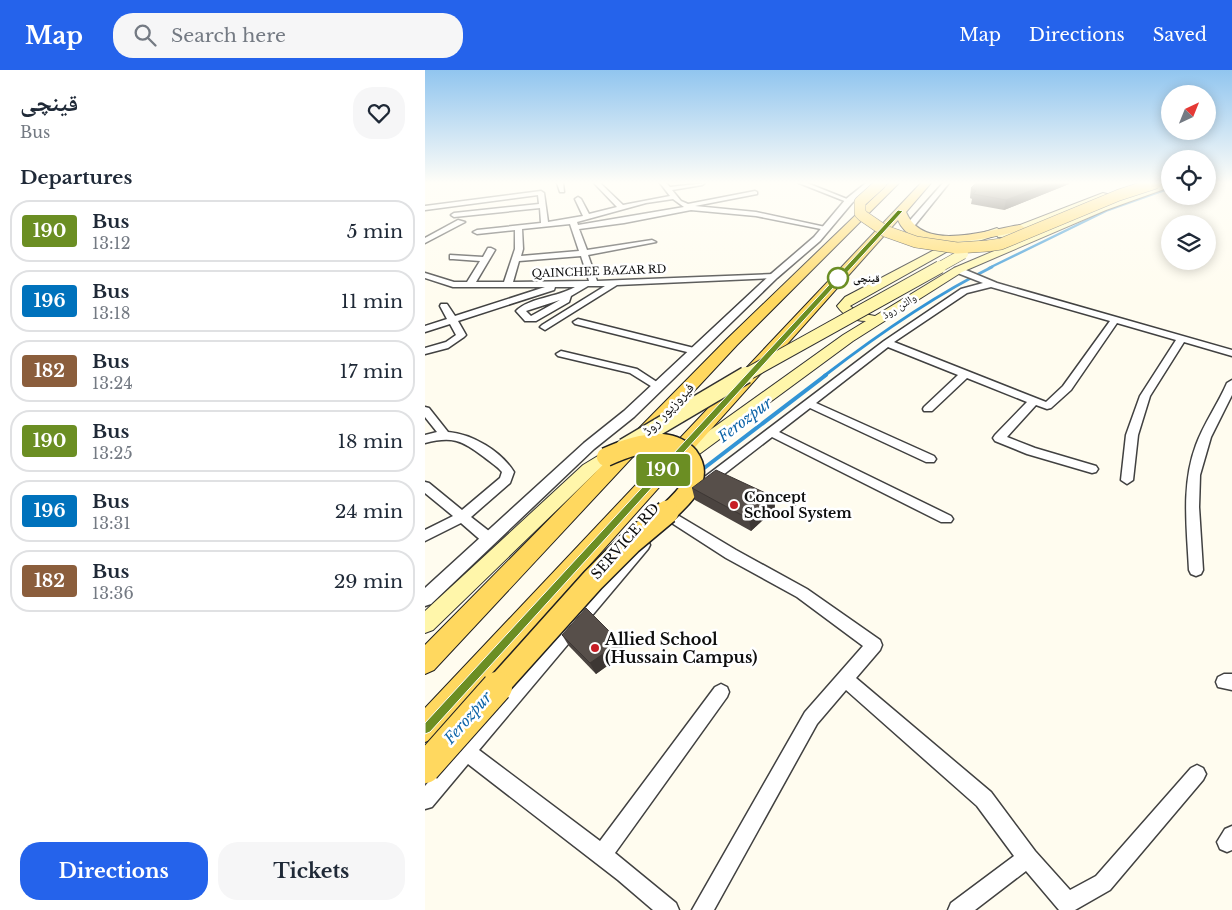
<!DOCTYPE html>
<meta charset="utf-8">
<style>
:root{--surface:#fff;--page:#f6f6f7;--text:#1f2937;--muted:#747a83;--line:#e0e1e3;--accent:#2563eb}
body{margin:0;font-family:"Libre Baskerville","Noto Naskh Arabic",serif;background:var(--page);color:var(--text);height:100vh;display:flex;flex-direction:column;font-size:19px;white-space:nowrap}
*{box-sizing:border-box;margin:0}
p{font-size:16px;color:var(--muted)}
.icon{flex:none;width:28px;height:28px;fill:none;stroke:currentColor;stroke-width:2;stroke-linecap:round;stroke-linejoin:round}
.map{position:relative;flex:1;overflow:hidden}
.sheet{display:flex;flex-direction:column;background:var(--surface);width:425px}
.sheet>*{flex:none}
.badge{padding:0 10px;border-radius:4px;font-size:18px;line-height:32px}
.needle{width:32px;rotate:43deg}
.fabs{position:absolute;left:736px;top:15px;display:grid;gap:10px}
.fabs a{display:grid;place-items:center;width:55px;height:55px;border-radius:50%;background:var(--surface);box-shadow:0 2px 12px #0003;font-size:25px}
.map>.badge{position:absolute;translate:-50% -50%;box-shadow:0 0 0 2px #fff}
h2{padding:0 20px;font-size:19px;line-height:45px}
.round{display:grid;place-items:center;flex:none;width:52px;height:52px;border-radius:20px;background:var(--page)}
.headline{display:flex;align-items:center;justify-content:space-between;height:85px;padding:0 20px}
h1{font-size:24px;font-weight:700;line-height:38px}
.action{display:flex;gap:10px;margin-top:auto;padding:10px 20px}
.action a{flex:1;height:58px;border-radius:20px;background:var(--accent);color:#fff;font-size:20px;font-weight:700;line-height:58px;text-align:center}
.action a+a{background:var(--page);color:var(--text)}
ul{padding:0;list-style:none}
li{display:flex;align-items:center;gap:15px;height:62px;margin:0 10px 8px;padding:0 10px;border:2px solid var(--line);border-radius:20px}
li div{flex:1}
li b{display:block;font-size:19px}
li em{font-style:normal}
li .badge{min-width:55px;font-weight:700;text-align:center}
header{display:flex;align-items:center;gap:30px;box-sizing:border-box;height:70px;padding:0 25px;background:var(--accent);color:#fff}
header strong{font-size:24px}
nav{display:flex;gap:28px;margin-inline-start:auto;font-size:18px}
.search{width:350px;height:45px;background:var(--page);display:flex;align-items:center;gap:12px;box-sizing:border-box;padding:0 18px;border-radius:20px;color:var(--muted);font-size:19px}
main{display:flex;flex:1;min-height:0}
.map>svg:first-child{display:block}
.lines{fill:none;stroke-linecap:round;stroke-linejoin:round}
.stream-far2{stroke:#3294d5;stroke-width:2.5}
.stream-far1{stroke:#3294d5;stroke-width:3}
.stream{stroke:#3294d5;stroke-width:4}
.minor-casing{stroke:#414141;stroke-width:3}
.tertiary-casing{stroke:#414141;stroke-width:3}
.secondary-casing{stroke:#303030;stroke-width:2}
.primary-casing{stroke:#1f1f1f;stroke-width:2}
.minor{fill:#fff;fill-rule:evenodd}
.tertiary{fill:#fff;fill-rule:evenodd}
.secondary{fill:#fff6aa;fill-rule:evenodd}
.primary{fill:#ffd85f;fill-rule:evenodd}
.secondary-bridge-far2-casing{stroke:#303030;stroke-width:11;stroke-linecap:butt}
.secondary-bridge-far1-casing{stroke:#303030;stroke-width:14;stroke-linecap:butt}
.secondary-bridge-casing{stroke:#303030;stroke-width:19;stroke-linecap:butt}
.primary-bridge-far3-casing{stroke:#1f1f1f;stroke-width:12;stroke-linecap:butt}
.primary-bridge-far2-casing{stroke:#1f1f1f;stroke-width:21;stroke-linecap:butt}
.primary-bridge-far1-casing{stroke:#1f1f1f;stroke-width:26;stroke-linecap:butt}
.primary-bridge-casing{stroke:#1f1f1f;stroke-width:32;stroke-linecap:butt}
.secondary-bridge-far2{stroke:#fff6aa;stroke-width:10}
.secondary-bridge-far1{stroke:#fff6aa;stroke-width:12}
.secondary-bridge{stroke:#fff6aa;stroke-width:16}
.primary-bridge-far3{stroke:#ffd85f;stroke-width:11}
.primary-bridge-far2{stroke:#ffd85f;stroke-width:18}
.primary-bridge-far1{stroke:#ffd85f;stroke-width:23}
.primary-bridge{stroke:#ffd85f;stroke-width:30}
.wall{fill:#4b4440}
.shaded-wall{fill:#3d3734}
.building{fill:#574f4a;stroke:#3d3734}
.line{fill:#6b8e23;stroke:#fff}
.stop-dot{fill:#fff;stroke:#6b8e23;stroke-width:2.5}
.poi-dot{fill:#c71d25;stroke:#fff;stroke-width:2}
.labels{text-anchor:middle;stroke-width:5;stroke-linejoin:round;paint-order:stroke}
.far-street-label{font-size:11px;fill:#0e0e0e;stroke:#fff}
.far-stop-label{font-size:11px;font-weight:bold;fill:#0e0e0e;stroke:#fff;text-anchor:start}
.street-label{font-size:14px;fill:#0e0e0e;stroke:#fff}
.poi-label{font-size:14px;font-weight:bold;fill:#0e0e0e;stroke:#fff;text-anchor:start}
.water-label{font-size:15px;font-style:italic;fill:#0f65a8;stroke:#fff}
.near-poi-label{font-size:16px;font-weight:bold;fill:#0e0e0e;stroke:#fff;text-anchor:start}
</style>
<header>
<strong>Map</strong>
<div class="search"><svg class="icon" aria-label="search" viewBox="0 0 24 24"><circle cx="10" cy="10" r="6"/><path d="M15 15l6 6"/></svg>Search here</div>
<nav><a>Map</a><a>Directions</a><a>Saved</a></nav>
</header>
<main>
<section class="sheet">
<div class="headline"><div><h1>قینچی</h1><p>Bus</p></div><a class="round"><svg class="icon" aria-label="heart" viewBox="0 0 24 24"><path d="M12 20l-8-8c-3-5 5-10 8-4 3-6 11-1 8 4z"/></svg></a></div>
<h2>Departures</h2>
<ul>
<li><span class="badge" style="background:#6b8e23;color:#fff">190</span><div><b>Bus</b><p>13:12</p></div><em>5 min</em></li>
<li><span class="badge" style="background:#0072bc;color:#fff">196</span><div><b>Bus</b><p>13:18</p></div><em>11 min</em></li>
<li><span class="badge" style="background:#8b5e3c;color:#fff">182</span><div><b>Bus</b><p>13:24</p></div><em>17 min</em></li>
<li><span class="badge" style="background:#6b8e23;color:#fff">190</span><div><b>Bus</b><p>13:25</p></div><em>18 min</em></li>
<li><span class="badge" style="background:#0072bc;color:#fff">196</span><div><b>Bus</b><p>13:31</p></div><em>24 min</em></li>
<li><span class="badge" style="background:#8b5e3c;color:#fff">182</span><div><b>Bus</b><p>13:36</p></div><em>29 min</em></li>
</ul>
<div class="action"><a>Directions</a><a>Tickets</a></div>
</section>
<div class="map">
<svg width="807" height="840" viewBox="0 0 807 840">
<rect width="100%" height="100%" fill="#fffcef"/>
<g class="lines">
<!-- stream-far2 -->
<path class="stream-far2" d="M564 198 683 140 745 118"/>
<!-- stream-far1 -->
<path class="stream-far1" d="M399 306C451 266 508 226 567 197"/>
<!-- stream -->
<path class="stream" d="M274 402 401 305"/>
<!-- minor casing -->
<g class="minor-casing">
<g id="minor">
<path d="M132 113H138L139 122H135Z"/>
<path d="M169 113H175L198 135 245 126 235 113H241L245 117 280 113 277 115 247 120 256 131 263 134 330 121 332 122V124L270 136 331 142 405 158 401 160 331 146 266 140 199 153 154 159 162 180 227 170 231 172 163 185 172 211 349 204 353 206 349 208 192 215 120 260 115 257 117 255 180 216H163L146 226 144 232 111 251H100L91 241C103 228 133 227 150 217H130L129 220 33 251 41 265 39 267 23 278 0 284V278L21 272 31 265 25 254 0 262V256L22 249 15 236 16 234H22L30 246 120 217H28L0 208V203L29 212H42L55 191 28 189H25V185L58 187 63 178H66L70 180 51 212H79L90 179V160L52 164 48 162 52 160 116 153 115 138 29 147 26 145 29 143 114 134 113 125 0 140V136L116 121 119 123 123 152 158 146 150 129 153 127 156 129 164 144 192 137ZM248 129 259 137 153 155 152 152 221 133ZM145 154 154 181 96 186 98 179 97 159ZM156 186 164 211 88 212 94 191ZM135 230 106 246 101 241Z"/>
<path d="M374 113H382L427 131 422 132Z"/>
<path d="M518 113H524L486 160H480V156Z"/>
<path d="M33 150 40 152 0 173V168Z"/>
<path d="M530 198H536L572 213 807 280V286L759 272 725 326 713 365 708 410 702 414 696 410 701 365 715 326 751 270 692 253 646 320 626 338 622 339 611 335 582 367 610 378 671 396 673 399 671 402 667 403 602 384 570 371 568 368 570 365 602 332 542 308 507 341H499L498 339 499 337 533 305 463 277 391 333 509 386 511 389 509 392H501L385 338 354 362 526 446 528 449 526 452H516L347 367 285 415H277L275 412 277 409 459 271 536 219 558 213 530 202ZM566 217 685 251 638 316 621 332 469 272 542 223Z"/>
<path d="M153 249 273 279 275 281 270 284 150 254 148 252Z"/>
<path d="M136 281 212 299 238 316 233 319 229 318 205 303 133 286 131 284Z"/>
<path d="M807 310V325L786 367 775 405 774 437 778 500 776 504 771 506 766 504 764 500C762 458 756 415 771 375 779 353 793 334 802 313Z"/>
<path d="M0 337 4 338 23 362C47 364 76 381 89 402L85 413 46 447 69 465 71 469 69 473H59L36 453 0 471V460L28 446 0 423V412L4 413 37 440 75 408 77 402C72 396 65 392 59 387 37 370 27 366 0 373V365L12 362 0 347Z"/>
<path d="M244 440 311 480 382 519 455 570 457 575 455 580 431 608 566 722 610 781 645 820 671 806 766 698 772 695 778 698 781 704 778 710 685 820 650 840H634L601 801 550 840H523L526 833 589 786 552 736 421 620 392 654 289 840H267L380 642 438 576 372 527 301 488 239 448 237 445 239 442Z"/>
<path d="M218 470 223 471 225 475 223 479 54 680 175 771 290 617 296 614 302 617 304 622 302 627 190 783 251 833 254 840H228L193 810 43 694 7 737 0 739V716L213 471Z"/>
<path d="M799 604H807V620L793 617 791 612 793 607Z"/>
<path d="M807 756V780L802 782 795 779 792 772 800 759Z"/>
</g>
</g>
<!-- tertiary casing -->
<g class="tertiary-casing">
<path id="tertiary" d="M441 113H449L427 133 395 171 352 208 209 347 169 379 6 534 0 536V518L159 373 199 341 346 204 389 167 421 129Z"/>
</g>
<!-- secondary casing -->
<g class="secondary-casing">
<g id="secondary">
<path d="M741 113H745V117L681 140 537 202 428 271 258 396H246L244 392 246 388 418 265 441 251C428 251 419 246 412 236L420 227 515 177 572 158 577 162 678 123 686 125 581 167H573L572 165 523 181 425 236 434 243 450 246 529 198 675 136Z"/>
<path d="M181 381 187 383 189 387 170 403 8 560 0 563V541L158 395Z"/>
</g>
</g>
<!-- primary casing -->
<g class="primary-casing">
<g id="primary">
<path d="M464 113H474L312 275 9 600 0 604V575L302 269Z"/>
<path d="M496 113H506L481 142C498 183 561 160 595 155L601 158 595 161C565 167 488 188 473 150L10 668 0 672V638Z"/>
</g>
</g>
<!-- minor -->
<use href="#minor" class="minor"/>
<!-- tertiary -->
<use href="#tertiary" class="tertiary"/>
<!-- secondary -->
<use href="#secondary" class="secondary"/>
<!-- primary -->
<use href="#primary" class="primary"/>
<!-- secondary-bridge-far2 casing -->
<g class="secondary-bridge-far2-casing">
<path id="secondary-bridge-far2" d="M513 198 538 184"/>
</g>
<!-- secondary-bridge-far1 casing -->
<g class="secondary-bridge-far1-casing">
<path id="secondary-bridge-far1" d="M319 306 515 197"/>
</g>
<!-- secondary-bridge casing -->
<g class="secondary-bridge-casing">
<path id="secondary-bridge" d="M199 377 321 305"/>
</g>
<!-- primary-bridge-far3 casing -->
<g class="primary-bridge-far3-casing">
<path id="primary-bridge-far3" d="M456 113 435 132V143L438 146 460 161 491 172 532 178 562 176 576 174 694 125 731 113"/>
</g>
<!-- primary-bridge-far2 casing -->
<g class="primary-bridge-far2-casing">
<path id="primary-bridge-far2" d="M181 387C198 379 217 372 237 373 247 374 257 378 264 386 281 409 257 429 241 444"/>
</g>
<!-- primary-bridge-far1 casing -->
<g class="primary-bridge-far1-casing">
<path id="primary-bridge-far1" d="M71 618 168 510 205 473 242 442"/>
</g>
<!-- primary-bridge casing -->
<g class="primary-bridge-casing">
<path id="primary-bridge" d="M0 698 72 617"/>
</g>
<!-- secondary-bridge-far2 -->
<use href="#secondary-bridge-far2" class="secondary-bridge-far2"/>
<!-- secondary-bridge-far1 -->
<use href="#secondary-bridge-far1" class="secondary-bridge-far1"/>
<!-- secondary-bridge -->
<use href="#secondary-bridge" class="secondary-bridge"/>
<!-- primary-bridge-far3 -->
<use href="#primary-bridge-far3" class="primary-bridge-far3"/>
<!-- primary-bridge-far2 -->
<use href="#primary-bridge-far2" class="primary-bridge-far2"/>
<!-- primary-bridge-far1 -->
<use href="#primary-bridge-far1" class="primary-bridge-far1"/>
<!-- primary-bridge -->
<use href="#primary-bridge" class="primary-bridge"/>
</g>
<!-- wall -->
<g class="wall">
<path d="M644 114 579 140 546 134 547 129 545 128 546 118Z"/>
<path d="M267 418 349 427 350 439 326 461 270 430Z"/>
<path d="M137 565 195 572 200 583 171 604 144 576Z"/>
</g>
<!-- shaded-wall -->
<g class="shaded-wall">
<path d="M626 113H644V114L579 140 581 130Z"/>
<path d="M349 427 350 439 326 461 324 449Z"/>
<path d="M195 572 200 583 171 604 165 593Z"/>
</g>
<!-- building -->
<g class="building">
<path d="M551 113H626L581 130 548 124 551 121 546 118Z"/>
<path d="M291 400 349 427 324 449 267 418Z"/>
<path d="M161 538 195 572 165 593 137 565Z"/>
</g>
<!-- sky -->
<linearGradient id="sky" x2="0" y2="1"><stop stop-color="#91c5ef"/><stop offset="0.49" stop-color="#fffef8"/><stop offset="1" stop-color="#fffef8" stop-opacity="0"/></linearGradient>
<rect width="807" height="230" fill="url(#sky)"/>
<!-- line -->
<path class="line" d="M473 140 478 141 5 662 0 664V653Z"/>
<!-- markers -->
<circle class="stop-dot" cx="413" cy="208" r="10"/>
<g class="poi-dot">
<circle cx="309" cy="435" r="5"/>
<circle cx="170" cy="578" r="5"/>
</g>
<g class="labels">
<!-- far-street labels -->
<g class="far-street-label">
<text transform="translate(174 201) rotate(-2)" y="4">QAINCHEE BAZAR RD</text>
<text transform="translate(474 236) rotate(-32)" y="4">والٹن روڈ</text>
</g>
<!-- far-stop labels -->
<g class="far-stop-label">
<text x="428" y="212">قینچی</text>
</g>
<!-- street labels -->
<g class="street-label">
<text transform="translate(243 339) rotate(-46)" y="5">فیروزپور روڈ</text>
<text transform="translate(200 471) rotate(-49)" y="5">SERVICE RD</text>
</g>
<!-- poi labels -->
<g class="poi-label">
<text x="319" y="432">Concept<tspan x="319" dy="16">School System</tspan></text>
</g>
<!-- water labels -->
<g class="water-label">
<text transform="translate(320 350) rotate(-37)" y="5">Ferozpur</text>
<text transform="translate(43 648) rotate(-49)" y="5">Ferozpur</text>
</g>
<!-- near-poi labels -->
<g class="near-poi-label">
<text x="180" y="575">Allied School<tspan x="180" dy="18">(Hussain Campus)</tspan></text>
</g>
</g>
</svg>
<div class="fabs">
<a><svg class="needle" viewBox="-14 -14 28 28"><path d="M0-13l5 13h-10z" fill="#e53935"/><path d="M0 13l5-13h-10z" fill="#747a83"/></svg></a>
<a><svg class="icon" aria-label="locate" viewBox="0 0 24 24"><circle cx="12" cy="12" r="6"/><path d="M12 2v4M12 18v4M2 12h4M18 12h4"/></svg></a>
<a><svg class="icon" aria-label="layers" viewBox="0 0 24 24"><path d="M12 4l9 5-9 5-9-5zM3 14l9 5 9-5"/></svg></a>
</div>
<b class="badge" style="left:238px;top:400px;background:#6b8e23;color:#fff">190</b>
</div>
</main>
